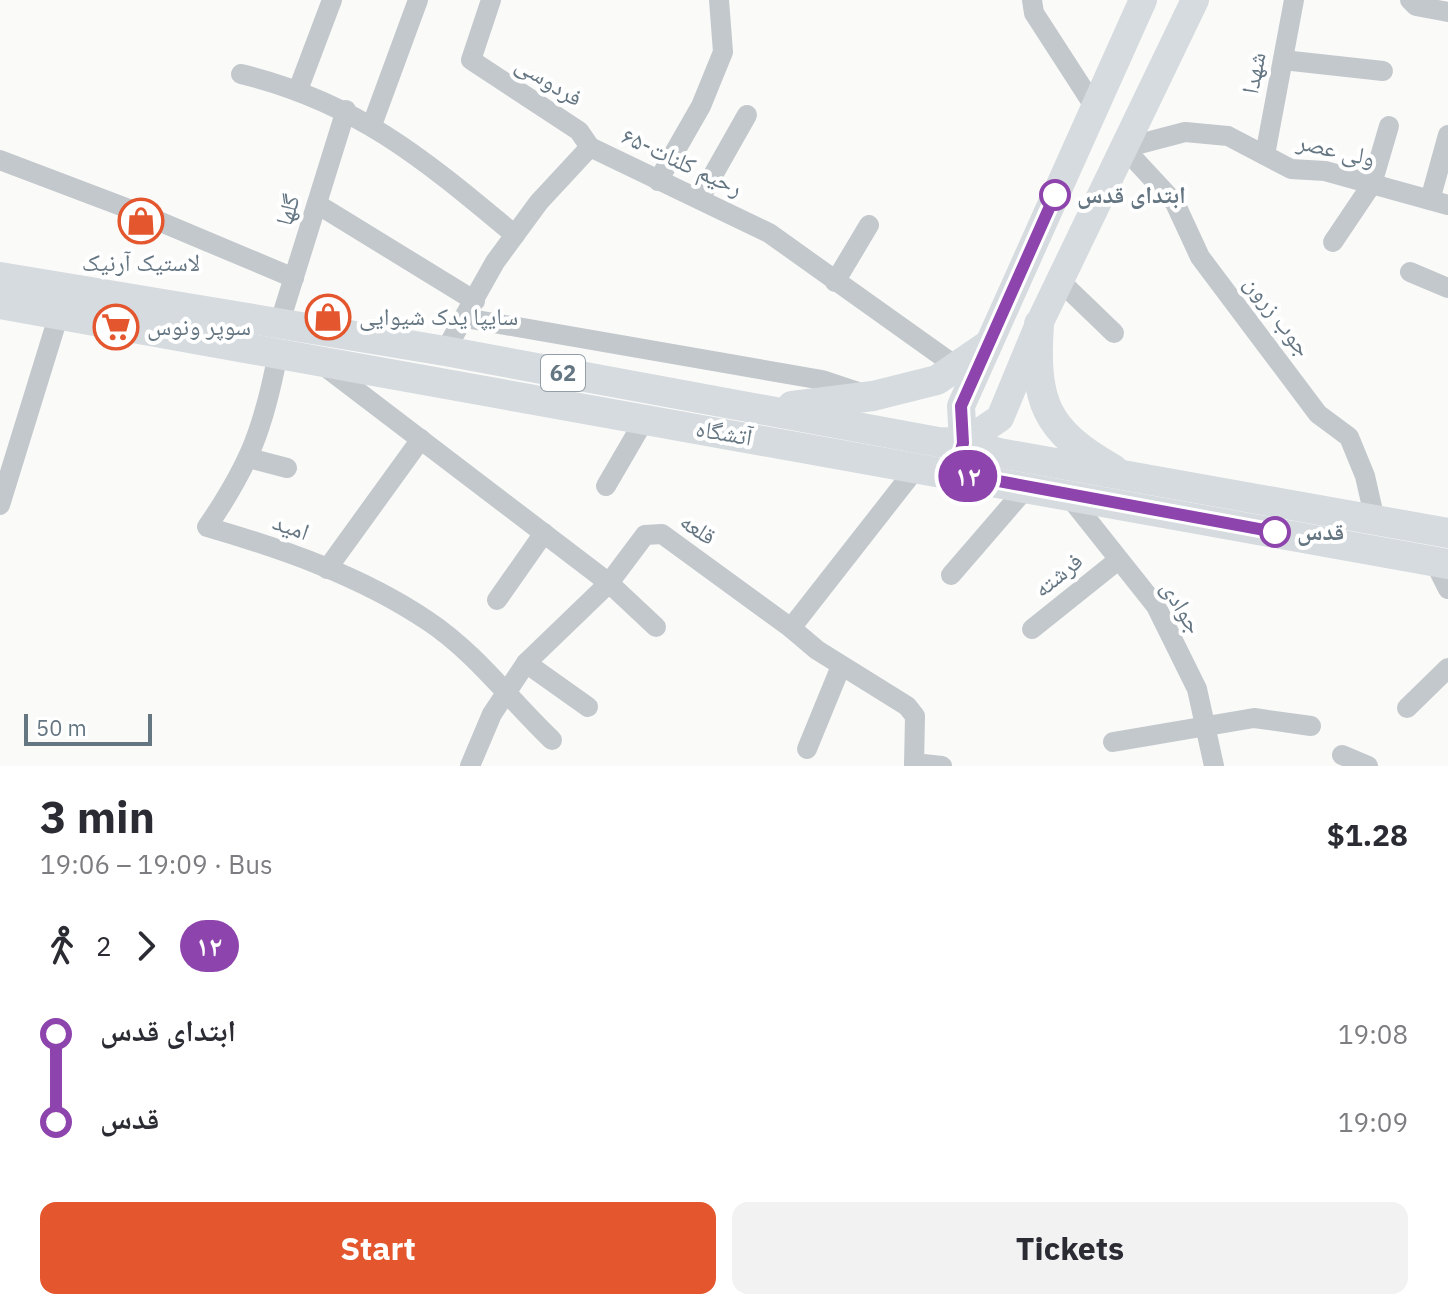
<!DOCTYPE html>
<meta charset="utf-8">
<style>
:root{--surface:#fff;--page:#f2f2f3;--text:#2b2b33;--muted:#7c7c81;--accent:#e4572e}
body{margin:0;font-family:"IBM Plex Sans","Noto Naskh Arabic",sans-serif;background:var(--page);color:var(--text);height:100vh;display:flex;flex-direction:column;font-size:30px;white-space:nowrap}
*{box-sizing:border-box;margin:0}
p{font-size:26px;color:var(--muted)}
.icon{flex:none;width:44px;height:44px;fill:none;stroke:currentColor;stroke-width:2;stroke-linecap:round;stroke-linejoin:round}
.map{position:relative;height:766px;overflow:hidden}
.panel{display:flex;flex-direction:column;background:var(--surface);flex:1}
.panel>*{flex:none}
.badge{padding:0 16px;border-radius:26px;font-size:28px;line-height:52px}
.scale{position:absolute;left:24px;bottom:20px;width:128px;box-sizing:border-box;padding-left:8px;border:4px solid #657683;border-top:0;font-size:22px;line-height:28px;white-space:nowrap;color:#657683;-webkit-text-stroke:6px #fff;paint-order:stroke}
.map>.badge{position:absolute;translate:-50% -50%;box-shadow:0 0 0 4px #fff}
.legs{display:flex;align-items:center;gap:12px;height:88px;padding:0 40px;font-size:26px}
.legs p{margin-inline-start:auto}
.headline{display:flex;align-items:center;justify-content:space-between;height:136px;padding:0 40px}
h1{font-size:44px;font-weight:800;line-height:60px}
.cta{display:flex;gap:16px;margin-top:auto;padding:16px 40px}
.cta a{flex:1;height:92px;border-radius:16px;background:var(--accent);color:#fff;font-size:32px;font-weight:800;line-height:92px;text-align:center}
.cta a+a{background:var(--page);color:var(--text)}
ul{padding:0 40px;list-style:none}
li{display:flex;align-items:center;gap:28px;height:88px;font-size:30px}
li i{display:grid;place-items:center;width:12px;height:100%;margin:0 10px;background:currentColor}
li i::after{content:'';width:20px;height:20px;margin:-10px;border:6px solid;border-radius:50%;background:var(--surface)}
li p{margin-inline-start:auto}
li:first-child i{background:linear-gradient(#0000 50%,currentColor 0)}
li:last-child i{background:linear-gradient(currentColor 50%,#0000 0)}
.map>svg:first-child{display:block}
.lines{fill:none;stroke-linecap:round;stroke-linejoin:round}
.minor{stroke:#c3c8cc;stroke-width:20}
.secondary{stroke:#d6dbdf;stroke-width:28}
.primary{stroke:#d6dbdf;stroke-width:30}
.line-1-casing{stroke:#fff;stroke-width:18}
.line-1{stroke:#8e44ad;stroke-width:12}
.stop-1-dot{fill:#fff;stroke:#8e44ad;stroke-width:4}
.labels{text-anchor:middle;stroke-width:8;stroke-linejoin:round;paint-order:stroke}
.shield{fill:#fff;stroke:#939fa8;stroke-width:2}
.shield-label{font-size:22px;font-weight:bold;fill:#657683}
.street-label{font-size:24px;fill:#657683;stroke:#fff}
.stop-label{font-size:24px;font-weight:bold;fill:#657683;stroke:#fff;text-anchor:start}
.poi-label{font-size:24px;fill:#657683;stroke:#fff;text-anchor:start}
</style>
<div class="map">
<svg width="1448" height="766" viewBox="0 0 1448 766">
<rect width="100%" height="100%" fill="#fafaf8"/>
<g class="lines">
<!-- minor -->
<g class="minor">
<path d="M491 0 471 60 579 131 590 147"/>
<path d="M1032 0 1034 13 1096 109"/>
<path d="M1410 0 1416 6 1448 12"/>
<path d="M1283 60 1383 71"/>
<path d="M241 74C357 102 425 160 515 235"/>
<path d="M298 90 332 0"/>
<path d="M372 125 418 0"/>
<path d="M1265 155 1294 0"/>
<path d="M0 160 137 212 294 278"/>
<path d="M658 181 701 106 723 52 719 0"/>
<path d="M700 198 747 115"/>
<path d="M1430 200 1448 135"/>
<path d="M317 204 475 301"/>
<path d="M1333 242 1372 184 1389 126"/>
<path d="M1410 272 1448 288"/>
<path d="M1060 281 1114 333"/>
<path d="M835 282 869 225"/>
<path d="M465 318 822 380 861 393"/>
<path d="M279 325 346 110"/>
<path d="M445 351 495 262 539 202 590 147 769 233 957 367"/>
<path d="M278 353C264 427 250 464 207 527 283 549 361 576 428 621 475 652 511 701 552 740"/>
<path d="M323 365 609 583 656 627"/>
<path d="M249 458 287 468"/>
<path d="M606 486 645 419"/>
<path d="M1067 494 1156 606 1197 689 1214 766"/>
<path d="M0 505 59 314"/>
<path d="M1375 520 1365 476 1349 437 1318 414 1200 257 1175 203 1124 148 1185 132 1228 136 1291 169 1325 171 1448 205"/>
<path d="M1434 561 1448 589"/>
<path d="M327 569 421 439"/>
<path d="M951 575 1027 487"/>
<path d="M497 600 544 533"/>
<path d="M791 628 817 650 907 706 915 716 914 766"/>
<path d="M1032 629 1117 561"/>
<path d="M526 663 588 707"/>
<path d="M1407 708 1448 668"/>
<path d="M1113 742 1254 718 1311 726"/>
<path d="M807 749 841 666"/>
<path d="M1342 755 1368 766"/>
<path d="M914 763 942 766"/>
<path d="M470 766 492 714 526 663 609 583 645 535 662 534 791 628 917 467"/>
</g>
<!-- secondary -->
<g class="secondary">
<path d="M963 443 1000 418 1039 324 1195 0"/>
<path d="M963 443 961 406 1143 0"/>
</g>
<!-- primary -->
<g class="primary">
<path d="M0 277 445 351 938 442 963 443 999 453 1448 533"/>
<path d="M0 304 1448 564"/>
<path d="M1039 324C1034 401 1044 430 1113 469"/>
<path d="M792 406 873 396 937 380 985 347"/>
</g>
</g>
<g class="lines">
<!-- line-1 casing -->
<g class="line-1-casing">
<path id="line-1" d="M1055 195 961 406 963 443 955 473 1275 532"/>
</g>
<!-- line-1 -->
<use href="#line-1" class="line-1"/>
</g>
<!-- icons -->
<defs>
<g id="shop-ring" transform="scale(2.3)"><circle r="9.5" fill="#fff" stroke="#e4572e" stroke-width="1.5"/><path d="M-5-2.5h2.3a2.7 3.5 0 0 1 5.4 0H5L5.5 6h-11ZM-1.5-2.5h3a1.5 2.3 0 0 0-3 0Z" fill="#e4572e"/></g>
<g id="supermarket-ring" transform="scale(2.3)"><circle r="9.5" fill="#fff" stroke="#e4572e" stroke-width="1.5"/><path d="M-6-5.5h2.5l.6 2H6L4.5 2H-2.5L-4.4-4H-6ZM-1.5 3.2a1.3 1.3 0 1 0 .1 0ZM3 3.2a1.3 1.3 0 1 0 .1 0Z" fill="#e4572e"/></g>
</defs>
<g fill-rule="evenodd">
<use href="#shop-ring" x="141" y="221"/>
<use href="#shop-ring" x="328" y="317"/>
<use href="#supermarket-ring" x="116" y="327"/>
</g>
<!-- markers -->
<g class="stop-1-dot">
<circle cx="1055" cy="195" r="14"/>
<circle cx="1275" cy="532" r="14"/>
</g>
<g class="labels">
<!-- shield labels -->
<rect class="shield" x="541" y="355" width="44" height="36" rx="6"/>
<g class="shield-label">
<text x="563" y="381">62</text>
</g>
<!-- street labels -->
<g class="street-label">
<text transform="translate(1254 73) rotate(-79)" y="8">شهدا</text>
<text transform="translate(549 81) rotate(32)" y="8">فردوسی</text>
<text transform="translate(1336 150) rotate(13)" y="8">ولی عصر</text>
<text transform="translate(682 162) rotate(25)" y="8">۶۵-رحیم کلنات</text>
<text transform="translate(288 210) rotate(-73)" y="8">گلها</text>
<text transform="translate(1278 316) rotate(53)" y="8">جوب زرون</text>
<text transform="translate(724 433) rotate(10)" y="8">آتشگاه</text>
<text transform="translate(291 527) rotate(20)" y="8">امید</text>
<text transform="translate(698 529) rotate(34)" y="8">قلعه</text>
<text transform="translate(1058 575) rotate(-39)" y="8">فرشته</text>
<text transform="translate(1182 607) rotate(59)" y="8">جوادی</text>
</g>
<!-- stop labels -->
<g class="stop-label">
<text x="1077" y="203">ابتدای قدس</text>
<text x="1297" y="540">قدس</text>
</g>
<!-- poi labels -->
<g class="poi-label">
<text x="141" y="271" text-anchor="middle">لاستیک آرنیک</text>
<text x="359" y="325">سایپا یدک شیوایی</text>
<text x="147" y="335">سوپر ونوس</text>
</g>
</g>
</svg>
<div class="scale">50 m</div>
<b class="badge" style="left:968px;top:476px;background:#8e44ad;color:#fff">۱۲</b>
</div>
<section class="panel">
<div class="headline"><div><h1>3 min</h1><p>19:06 – 19:09 · Bus</p></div><b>$1.28</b></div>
<div class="legs"><svg class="icon" aria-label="walk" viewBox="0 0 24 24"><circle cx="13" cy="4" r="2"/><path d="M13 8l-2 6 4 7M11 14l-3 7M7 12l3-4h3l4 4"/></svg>2<svg class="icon" aria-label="forward" viewBox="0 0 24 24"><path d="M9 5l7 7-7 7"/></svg><b class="badge" style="background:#8e44ad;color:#fff">۱۲</b></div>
<ul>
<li><i style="color:#8e44ad"></i><b>ابتدای قدس</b><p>19:08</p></li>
<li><i style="color:#8e44ad"></i><b>قدس</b><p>19:09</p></li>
</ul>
<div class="cta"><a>Start</a><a>Tickets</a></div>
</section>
